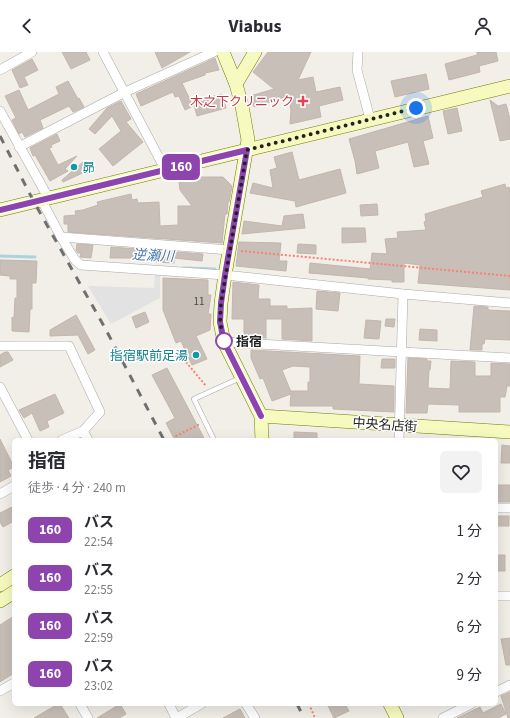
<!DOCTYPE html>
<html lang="ja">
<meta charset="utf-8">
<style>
:root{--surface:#fff;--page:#f2f2f3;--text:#2b2b33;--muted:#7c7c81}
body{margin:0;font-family:"Source Sans 3","Noto Sans JP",sans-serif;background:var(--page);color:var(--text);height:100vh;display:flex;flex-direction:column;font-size:15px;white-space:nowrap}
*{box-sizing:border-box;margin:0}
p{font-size:13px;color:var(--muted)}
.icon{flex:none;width:22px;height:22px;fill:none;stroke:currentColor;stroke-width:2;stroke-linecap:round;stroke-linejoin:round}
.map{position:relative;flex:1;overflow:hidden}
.side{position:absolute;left:12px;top:386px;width:486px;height:268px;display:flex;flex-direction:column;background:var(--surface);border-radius:6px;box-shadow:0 4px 16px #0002}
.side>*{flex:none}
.badge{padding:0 8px;border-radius:6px;font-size:14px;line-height:26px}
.you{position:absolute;width:20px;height:20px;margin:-10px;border:3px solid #fff;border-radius:50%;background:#1a73e8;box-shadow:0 0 0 6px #1a73e833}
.map>.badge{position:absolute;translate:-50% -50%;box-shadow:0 0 0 2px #fff}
.round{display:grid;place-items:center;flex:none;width:42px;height:42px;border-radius:6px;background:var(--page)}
.summary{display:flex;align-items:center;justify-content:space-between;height:68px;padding:0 16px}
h1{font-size:19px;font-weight:700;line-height:30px}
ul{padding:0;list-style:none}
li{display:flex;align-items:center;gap:12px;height:48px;padding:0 16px}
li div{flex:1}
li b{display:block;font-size:15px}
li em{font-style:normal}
li .badge{min-width:44px;font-weight:700;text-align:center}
header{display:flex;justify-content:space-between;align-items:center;height:52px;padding:0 16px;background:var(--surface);font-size:18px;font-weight:700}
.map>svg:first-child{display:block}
.parking{fill:#e2e2e2}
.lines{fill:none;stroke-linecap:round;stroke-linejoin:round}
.stream{stroke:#aad3df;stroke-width:3}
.building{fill:#c7bfb8;stroke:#c4b6ab;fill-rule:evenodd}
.lane-casing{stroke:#a9a9a9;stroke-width:5.5}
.street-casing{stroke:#a9a9a9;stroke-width:10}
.secondary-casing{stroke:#707d05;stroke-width:14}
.path{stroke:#fa8072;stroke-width:2;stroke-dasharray:2 2;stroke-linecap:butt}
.lane{stroke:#fff;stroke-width:4.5}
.street{stroke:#fff;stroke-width:9}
.secondary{stroke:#f7fabf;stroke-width:13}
.rail{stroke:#707070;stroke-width:3;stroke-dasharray:8 8;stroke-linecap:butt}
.line-casing{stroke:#fff;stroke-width:9}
.line{stroke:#8e44ad;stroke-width:6}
.walk{stroke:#222;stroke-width:4;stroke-dasharray:0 7.2}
.health-dot{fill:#e0444e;stroke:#fff;stroke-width:1.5}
.culture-dot{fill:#0f9aa8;stroke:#fff;stroke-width:1.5}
.stop-dot{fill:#fff;stroke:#8e44ad;stroke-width:2}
.labels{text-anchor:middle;stroke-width:3;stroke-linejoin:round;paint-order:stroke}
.number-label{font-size:11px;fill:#4b4948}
.health-label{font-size:13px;fill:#be3a42;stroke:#fff;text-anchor:end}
.culture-label{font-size:13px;fill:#0d838f;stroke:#fff;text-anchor:start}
.stop-label{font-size:13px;font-weight:bold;fill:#222;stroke:#fff;text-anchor:start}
.street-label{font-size:13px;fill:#222;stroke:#fff}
.water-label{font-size:14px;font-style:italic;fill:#4a7aab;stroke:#fff}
</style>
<header><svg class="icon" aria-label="back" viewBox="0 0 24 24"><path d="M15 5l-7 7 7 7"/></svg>Viabus<svg class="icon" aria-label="person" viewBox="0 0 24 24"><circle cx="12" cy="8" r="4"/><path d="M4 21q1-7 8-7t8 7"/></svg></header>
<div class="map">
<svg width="510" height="666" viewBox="0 0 510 666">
<rect width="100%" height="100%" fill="#f2efe9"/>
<!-- parking -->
<path class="parking" d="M155 223 160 224V246L111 272 88 234 154 236Z"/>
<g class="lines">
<!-- stream -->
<g class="stream">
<path d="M0 204 35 205"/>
<path d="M183 216 215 217"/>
</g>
</g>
<!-- building -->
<g class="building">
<path d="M62 0H86L90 8 71 17Z"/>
<path d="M155 0H190L162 16Z"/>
<path d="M268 0H311L298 28 313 25 316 40 340 35 343 48 319 54 321 65 290 72 291 58 288 44 254 55 250 44 274 37 253 20Z"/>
<path d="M477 0H496L498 9 479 14 480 20 449 28 445 12 477 3Z"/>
<path d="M215 6 219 18 205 21V23L182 31 193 54 185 58 179 44 175 45 173 40 141 54 136 42Z"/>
<path d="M32 7 38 18 24 25 28 33 20 36 12 18Z"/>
<path d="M426 22 429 37 395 45 391 29Z"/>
<path d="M68 29 78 47 79 46 84 55 73 60 69 54 40 68 43 76 25 85 22 80 19 82 12 68 16 66 5 44 19 38 28 58 59 42 56 35Z"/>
<path d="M222 42 226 56 197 64 193 50Z"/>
<path d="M490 48 498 54 506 52 510 67V87L500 89Z"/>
<path d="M121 49 131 67 126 70 143 90 113 114 99 97 121 79 112 64 95 82 89 77 107 56Z"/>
<path d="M457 56 462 79 448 82 443 59Z"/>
<path d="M428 64 433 86 423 89 429 112 414 115 408 90 375 99 379 116 357 122 355 109 349 87Z"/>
<path d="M57 82 60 89 51 93 52 95 49 96 58 113 77 104 65 117 68 119 50 129 35 103 33 104 30 96Z"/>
<path d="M292 100 299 128 340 117 346 141 296 155 295 149 250 141 253 131 273 136 270 118 277 116 274 105Z"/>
<path d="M83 110 87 119 63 130 62 128Z"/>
<path d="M197 125H223L232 134 229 150H228L227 162H225L222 191 68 180V172H64V164L76 163 75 159 83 158 98 153 97 150 131 142 132 148 137 147 138 151 159 150 160 174 178 173V154H192L180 138 179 130 197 127Z"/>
<path d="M505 132 506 136 510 135V238L418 231 420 213 404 211V230H392V228L368 227V226L309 221 310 211 370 217 372 201 387 202 385 187 398 186 397 180 426 178 424 170 426 169 425 162 483 145 481 139Z"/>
<path d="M377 152 378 163 361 164 360 153Z"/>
<path d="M303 162 305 176 242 182 244 169 282 174 284 164Z"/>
<path d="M342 176H365L366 190 342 191Z"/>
<path d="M239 190 281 191 279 209H287L286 219 236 214Z"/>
<path d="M77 192 93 193 91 206 80 205 81 201H78L76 198Z"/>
<path d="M298 192 316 193V202L297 201Z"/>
<path d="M111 195 203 202 202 209 174 206V211L156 210V201L133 200V206H110Z"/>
<path d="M0 208 37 209 36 231H32V257H30L29 280 12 279V265L14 266 15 246H17V227H10V224L0 223Z"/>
<path d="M163 226 208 228V243H211L208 262H211L210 278 196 284 207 307 192 313 181 289 176 291 163 258Z"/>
<path d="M233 230 259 233 258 247H270V254H287V257L312 256V289L282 287V267H266V286L244 284V267H232Z"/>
<path d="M317 239 340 241 338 259 316 257Z"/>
<path d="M474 254 488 255V258L510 259V288L485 287 484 292H482V298H470Z"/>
<path d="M145 260 149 270 136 276 132 265Z"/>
<path d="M76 263 95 298 88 302 78 283 50 284V278Z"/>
<path d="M386 267H395L394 275 385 274Z"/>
<path d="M366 268 381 269 379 287 364 286Z"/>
<path d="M420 277 437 278V289L419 288Z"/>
<path d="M251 298 360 304 359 332 394 334V360L333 357V354H290L291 342 272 349 263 326 260 327 251 306ZM293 314 310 315V330H308V339H291V340L282 318Z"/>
<path d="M5 300H8L13 308 0 315V303Z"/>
<path d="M408 306 427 307V309H431L430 318H429L428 336 450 337 451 309 475 310V324H491V311L510 312V334H507L505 345H500V360H459V353L428 352 427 361H406Z"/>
<path d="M382 307H395V316H381Z"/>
<path d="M167 316 205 388H175L166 371 175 366 152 323Z"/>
<path d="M55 342 64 361 47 369 49 375 40 379 32 361 24 366 19 358Z"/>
<path d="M294 380 317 381V388H294Z"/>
<path d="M0 387 14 415 8 418 11 424 0 430Z"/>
<path d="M502 393 510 394V411H501Z"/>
<rect x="496" y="433" width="14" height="17"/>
<path d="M14 454V469L3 475 0 470V461Z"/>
<rect x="496" y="464" width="13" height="10"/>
<rect x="496" y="503" width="9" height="16"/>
<path d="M14 564V621L0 630V573Z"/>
<path d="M510 586V613H506L501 587Z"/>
<path d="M510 640V666H508L501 644Z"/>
<path d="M58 652H60L69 666H34Z"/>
<path d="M120 652 126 662 119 666H97Z"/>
<path d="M327 652H345L349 659 334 666Z"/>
<path d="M501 652 506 662 498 666H457L480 655 483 661Z"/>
<path d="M240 657 245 666H223Z"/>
</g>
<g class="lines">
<!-- lane casing -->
<g class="lane-casing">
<path id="lane" d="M214 388 194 347 240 326"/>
</g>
<!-- street casing -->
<g class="street-casing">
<g id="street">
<path d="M103 0 166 119"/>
<path d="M358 0 357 18 370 67"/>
<path d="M0 18 32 0"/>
<path d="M0 59 49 147"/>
<path d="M19 95 125 40 214 0"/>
<path d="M42 149 61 185 230 198"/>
<path d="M61 185 75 208 81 213 225 223 403 242 510 251"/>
<path d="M224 290 510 306"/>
<path d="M0 294H69L100 360 83 379"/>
<path d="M0 335 28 388"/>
<path d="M62 388 83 379 88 388"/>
<path d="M399 388 403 242"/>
<path d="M0 442 14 434"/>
<path d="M496 456H510"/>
<path d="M496 544H510"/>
<path d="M0 639 14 631"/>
<path d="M496 640 510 633"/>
<path d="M80 652 88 666"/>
<path d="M169 652 176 666"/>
<path d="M246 652 255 666"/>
<path d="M177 666 201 652"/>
<path d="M443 666 471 652"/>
</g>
</g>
<!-- secondary casing -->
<g class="secondary-casing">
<g id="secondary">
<path d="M223 0 236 32 242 54 248 88 225 223 221 251 220 270 224 290 261 364 262 388"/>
<path d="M236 32 255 0"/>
<path d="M0 158C170 118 340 74 510 34"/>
<path d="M261 364 510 380"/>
<path d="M0 533 14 524"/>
<path d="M0 549 14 540"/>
<path d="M390 652 397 666"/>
</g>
</g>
<!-- path -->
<g class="path">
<path d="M241 199 510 224"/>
<path d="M186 310 206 334"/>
<path d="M178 388 176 384 200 372"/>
<path d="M309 652 315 666"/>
</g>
<!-- lane -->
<use href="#lane" class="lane"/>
<!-- street -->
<use href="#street" class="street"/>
<!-- secondary -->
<use href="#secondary" class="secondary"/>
<!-- rail -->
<g class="rail">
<path d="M0 84 34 150 105 276 164 388"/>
<path d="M297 652 304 666"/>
</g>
</g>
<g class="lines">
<!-- line casing -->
<g class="line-casing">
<path id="line" d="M0 158 247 98 225 223 221 251 220 270 224 290 261 364"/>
</g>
<!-- line -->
<use href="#line" class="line"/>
<!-- walk -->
<path class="walk" d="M224 289 220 270 221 251 247 98 416 56"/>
</g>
<!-- markers -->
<path class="health-dot" d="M301 43h4v4h4v4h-4v4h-4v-4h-4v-4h4z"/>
<g class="culture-dot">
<circle cx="74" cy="115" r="4"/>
<circle cx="196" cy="303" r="4"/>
</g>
<circle class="stop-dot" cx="224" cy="289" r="8"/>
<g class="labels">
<!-- number labels -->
<g class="number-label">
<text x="199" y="253">11</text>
</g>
<!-- health labels -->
<g class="health-label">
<text x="294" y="54">木之下クリニック</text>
</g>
<!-- culture labels -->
<g class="culture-label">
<text x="82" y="120">昴</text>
<text x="188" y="308" text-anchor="end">指宿駅前足湯</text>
</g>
<!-- stop labels -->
<g class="stop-label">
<text x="236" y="294">指宿</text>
</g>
<!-- street labels -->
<g class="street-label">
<text transform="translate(385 372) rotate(4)" y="5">中央名店街</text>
</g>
<!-- water labels -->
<g class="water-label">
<text transform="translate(153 203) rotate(3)" y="5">逆瀬川</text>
</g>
</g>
</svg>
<div class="you" style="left:416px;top:56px"></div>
<b class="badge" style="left:181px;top:115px;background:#8e44ad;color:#fff">160</b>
<section class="side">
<div class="summary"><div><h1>指宿</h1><p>徒歩 · 4 分 · 240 m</p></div><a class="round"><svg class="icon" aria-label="heart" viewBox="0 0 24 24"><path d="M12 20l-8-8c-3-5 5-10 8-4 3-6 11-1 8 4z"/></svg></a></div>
<ul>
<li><span class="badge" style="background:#8e44ad;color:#fff">160</span><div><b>バス</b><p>22:54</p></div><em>1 分</em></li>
<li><span class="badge" style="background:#8e44ad;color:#fff">160</span><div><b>バス</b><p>22:55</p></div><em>2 分</em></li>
<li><span class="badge" style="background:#8e44ad;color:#fff">160</span><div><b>バス</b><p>22:59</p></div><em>6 分</em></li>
<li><span class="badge" style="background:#8e44ad;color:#fff">160</span><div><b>バス</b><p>23:02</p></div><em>9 分</em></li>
</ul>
</section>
</div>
